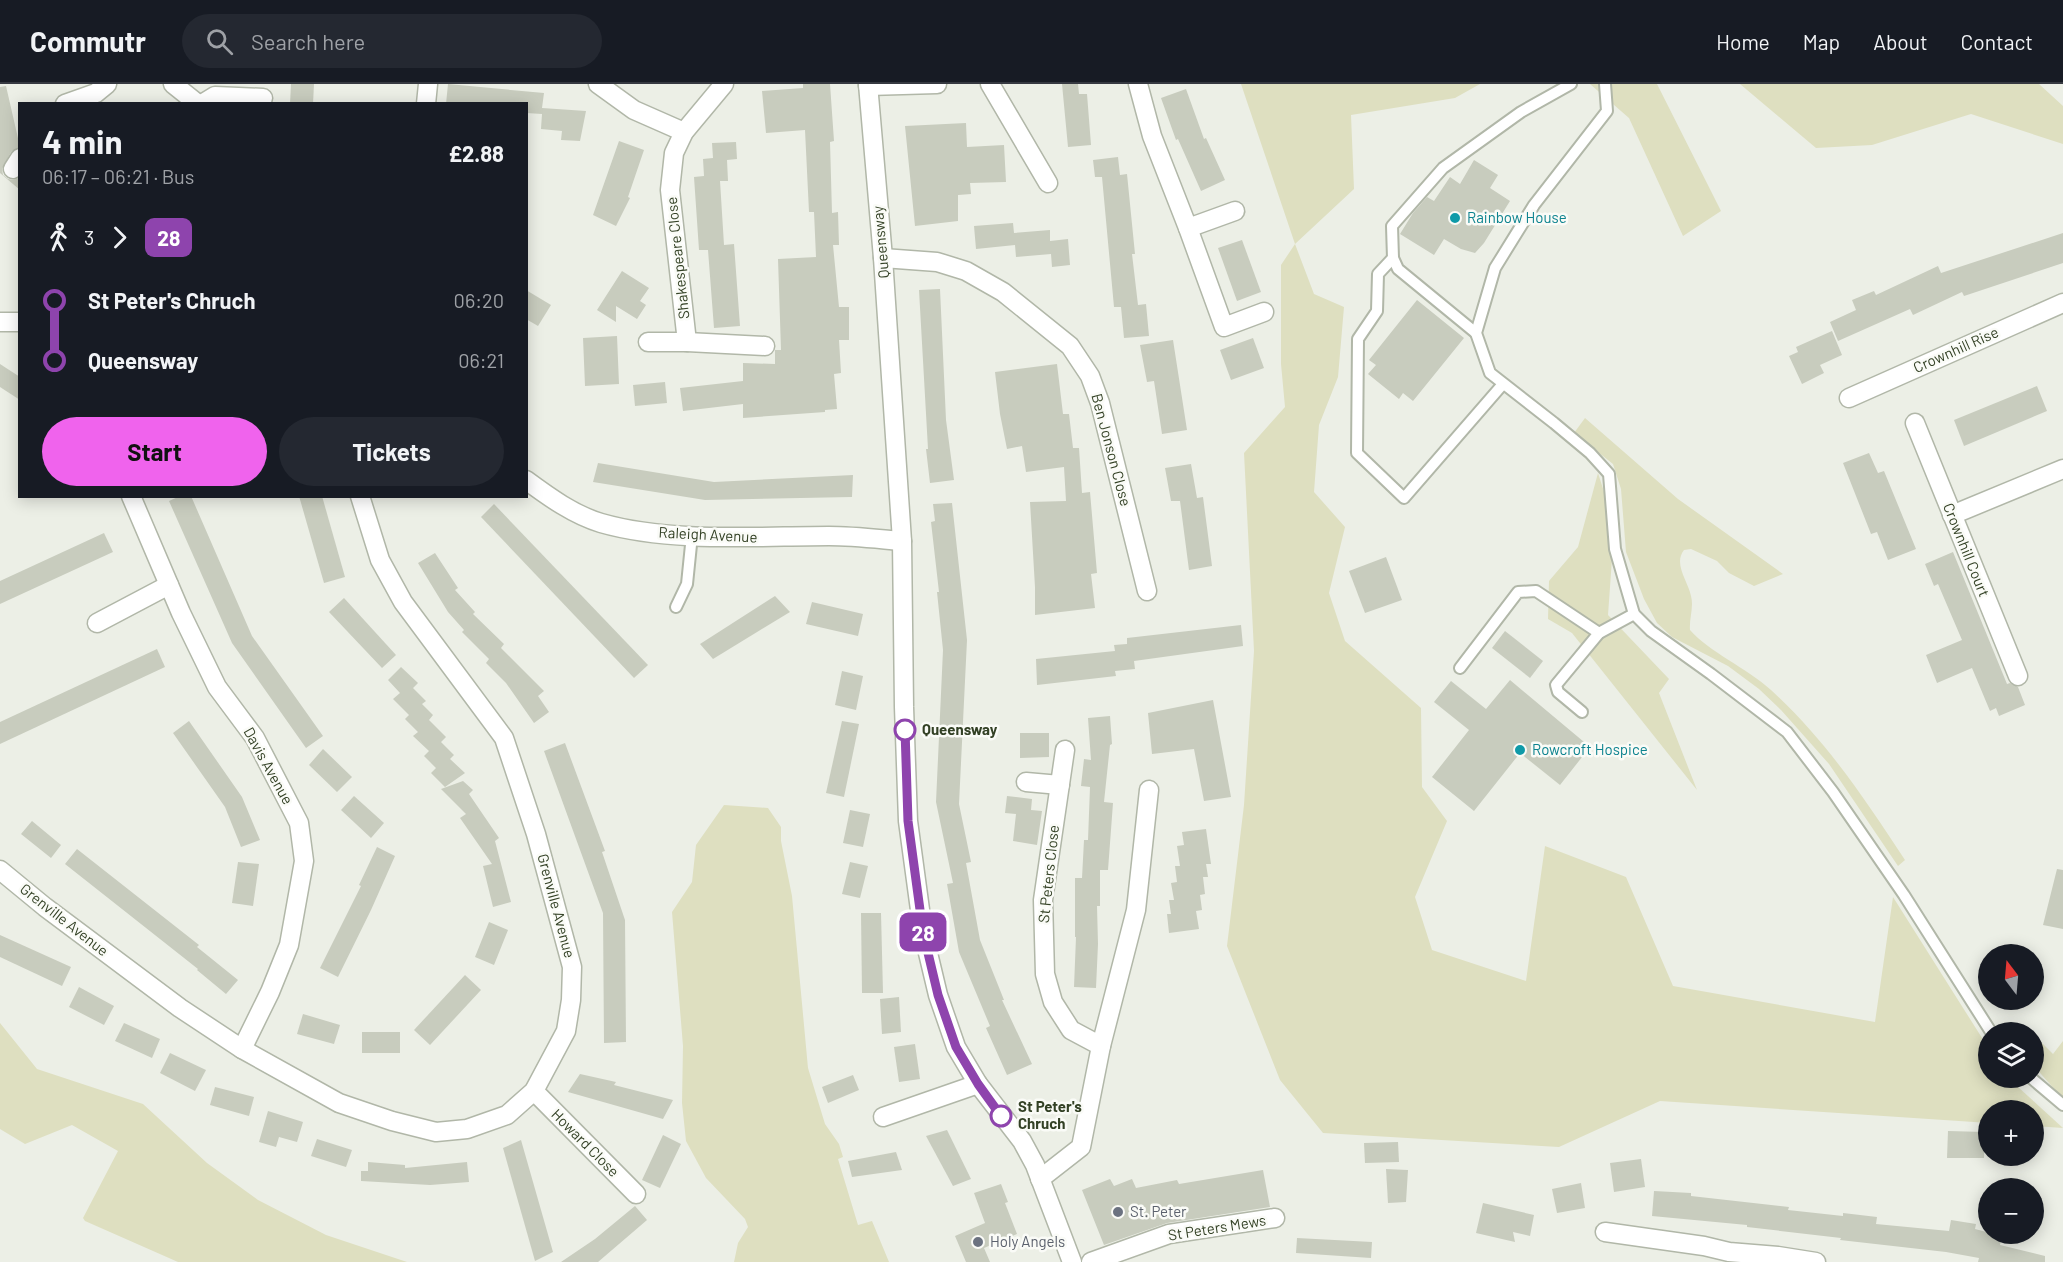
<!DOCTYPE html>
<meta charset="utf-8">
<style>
:root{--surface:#171b24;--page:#242831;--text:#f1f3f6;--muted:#9ea1a6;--line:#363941;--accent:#f063ed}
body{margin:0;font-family:Barlow,sans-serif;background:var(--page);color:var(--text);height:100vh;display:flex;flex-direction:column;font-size:22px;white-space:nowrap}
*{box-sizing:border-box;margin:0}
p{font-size:20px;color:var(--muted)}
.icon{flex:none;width:33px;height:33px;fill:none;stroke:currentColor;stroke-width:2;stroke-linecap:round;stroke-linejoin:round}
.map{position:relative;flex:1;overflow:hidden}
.side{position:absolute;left:18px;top:18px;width:510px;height:396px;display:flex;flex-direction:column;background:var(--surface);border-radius:0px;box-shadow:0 3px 15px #0003}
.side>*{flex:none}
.badge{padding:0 12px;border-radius:9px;font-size:21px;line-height:39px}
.needle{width:39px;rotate:344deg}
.controls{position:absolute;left:1978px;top:860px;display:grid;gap:12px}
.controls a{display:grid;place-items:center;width:66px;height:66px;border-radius:50%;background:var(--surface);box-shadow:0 3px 15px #0003;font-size:30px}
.map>.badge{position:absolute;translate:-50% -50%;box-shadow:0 0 0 3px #fff}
.legs{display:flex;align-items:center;gap:9px;height:66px;padding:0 24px;font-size:20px}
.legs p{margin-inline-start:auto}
.overview{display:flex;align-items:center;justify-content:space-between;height:102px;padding:0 24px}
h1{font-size:33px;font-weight:700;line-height:45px}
.action{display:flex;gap:12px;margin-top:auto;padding:12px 24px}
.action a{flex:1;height:69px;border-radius:36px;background:var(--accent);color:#111;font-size:24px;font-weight:700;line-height:69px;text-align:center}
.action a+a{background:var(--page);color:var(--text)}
ul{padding:0 24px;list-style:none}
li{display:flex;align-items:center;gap:21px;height:60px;font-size:22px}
li i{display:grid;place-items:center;width:9px;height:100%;margin:0 8px;background:currentColor}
li i::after{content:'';width:15px;height:15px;margin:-8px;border:4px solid;border-radius:50%;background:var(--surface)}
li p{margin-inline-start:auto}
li:first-child i{background:linear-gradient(#0000 50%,currentColor 0)}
li:last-child i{background:linear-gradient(currentColor 50%,#0000 0)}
header{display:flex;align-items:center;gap:36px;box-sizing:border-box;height:84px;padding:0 30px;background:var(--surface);border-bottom:2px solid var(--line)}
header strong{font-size:28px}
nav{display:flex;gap:33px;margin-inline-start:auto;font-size:21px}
.search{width:420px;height:54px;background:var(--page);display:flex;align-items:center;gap:15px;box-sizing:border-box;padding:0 21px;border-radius:33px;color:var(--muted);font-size:22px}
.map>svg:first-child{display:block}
.green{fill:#dedfc0}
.building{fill:#c8ccbe}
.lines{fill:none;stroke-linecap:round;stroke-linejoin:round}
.service-casing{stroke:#b1b7a8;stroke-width:14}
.minor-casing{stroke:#b1b7a8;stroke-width:21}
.service{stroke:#fff;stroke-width:10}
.minor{stroke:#fff;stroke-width:18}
.line-1-casing{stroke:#fff;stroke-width:14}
.line-1{stroke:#8e44ad;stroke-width:9}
.culture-dot{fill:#0f9aa8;stroke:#fafbf7;stroke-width:2}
.stop-1-dot{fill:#fff;stroke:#8e44ad;stroke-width:3}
.worship-dot{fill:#6b7280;stroke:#fafbf7;stroke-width:2}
.labels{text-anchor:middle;stroke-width:5;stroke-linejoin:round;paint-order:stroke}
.culture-label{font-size:15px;fill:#0d838f;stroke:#fafbf7;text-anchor:start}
.street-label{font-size:15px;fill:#334125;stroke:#fafbf7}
.stop-label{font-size:15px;font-weight:bold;fill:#334125;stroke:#fafbf7;text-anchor:start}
.worship-label{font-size:15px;fill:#5b616d;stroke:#fafbf7;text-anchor:start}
</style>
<header>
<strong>Commutr</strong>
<div class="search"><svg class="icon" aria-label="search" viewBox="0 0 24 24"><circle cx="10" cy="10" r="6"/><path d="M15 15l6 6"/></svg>Search here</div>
<nav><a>Home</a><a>Map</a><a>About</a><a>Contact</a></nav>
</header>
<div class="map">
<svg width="2063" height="1178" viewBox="0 0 2063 1178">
<rect width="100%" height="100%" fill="#ecefe6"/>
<!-- green -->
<g class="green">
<path d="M1241 0H1480L1455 14 1351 31 1354 105 1295 160 1314 210 1344 223 1338 293 1319 341 1314 408 1345 443 1329 509 1345 557 1421 624 1422 703 1447 737 1415 813 1432 866 1526 897 1545 762 1626 793 1673 902 1875 938 1893 813 1989 965V993H2007L2063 1044 2034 1042V1026H1989V1039L1660 1017 1559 1063 1323 1049 1280 996 1227 862 1244 721 1254 567 1244 369 1285 323 1281 280V181L1295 160Z"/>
<path d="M1590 0H1657L1721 127 1683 152 1629 34Z"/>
<path d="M1740 0H2039L2063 22V60L1971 30 1872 61 1816 64Z"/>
<path d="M1585 334 1678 415 1783 490 1754 502 1729 489 1717 477 1691 465 1684 466C1673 480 1688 497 1691 512 1694 523 1689 535 1690 546 1709 568 1747 584 1771 606 1825 655 1865 715 1905 776L1898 782 1829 680 1781 626 1759 605 1728 582 1672 553 1657 539 1644 515 1626 468 1621 405 1613 380 1574 349Z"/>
<path d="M1598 389 1606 414 1612 475 1608 531 1669 595 1659 609 1697 706 1572 549 1548 535 1549 497 1578 463Z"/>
<path d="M724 721 768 724 781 743V757L792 812 808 984 825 1040 839 1060 843 1073 838 1075 858 1141 872 1137 889 1178H734L738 1159 748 1143 745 1135 706 1094 686 1057 682 1019 683 962 672 828 692 798 696 761Z"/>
<path d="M0 939 37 985 143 1020 207 1079 258 1116 326 1151 407 1178H178L85 1137 83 1134 118 1067 72 1041 25 1060 0 1045Z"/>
<path d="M2034 951 2053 970 2063 957V1015L2034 982Z"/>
</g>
<!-- building -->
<g class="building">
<path d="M291 0H314L313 20H290Z"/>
<path d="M448 0 544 9 542 24 586 27 580 57 561 56 562 47 541 45 542 30 526 29V20H446Z"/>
<path d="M803 0H830L834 57 830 58 832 129 838 128 839 161H833L839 223H849V256H839L841 289 834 290 837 325 825 326V328L743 334V320L683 327 680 304 743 297V279L775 280V266H781L778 175 816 173 814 128H809L805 46 766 49 762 7 803 4Z"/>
<path d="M1062 0H1078L1079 10H1087L1091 61 1068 63Z"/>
<path d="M6 2 20 63 11 68 2 85 3 91 8 95 13 96 20 94V106L0 89V3Z"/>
<path d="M1186 5 1204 55 1206 54 1225 96 1201 107 1178 55 1176 56 1161 14Z"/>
<path d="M966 39 967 63 1004 61 1006 98 970 99 971 110 958 111V137L915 142 905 42Z"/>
<path d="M619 57 644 66 628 113 630 114 616 142 593 131Z"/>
<path d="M736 58 737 75 727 76 728 97H720L724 161 734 160 740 242 714 244 708 166H699L694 93 704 92 703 75 713 74 712 59Z"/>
<path d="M1118 73 1120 91 1127 90 1135 170H1132L1138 221 1146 220 1149 252 1124 254 1121 223H1114L1102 93H1095L1093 76Z"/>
<path d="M1474 76 1498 91 1490 104 1510 117 1484 159 1475 169 1461 165 1444 155 1434 171 1400 150 1413 129 1427 113 1434 117 1450 93 1460 100Z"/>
<path d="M1013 139 1014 149 1050 146V157L1068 155 1070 181 1052 183 1051 170 1016 173 1015 161 976 165 974 142Z"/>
<path d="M2063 149V179L1964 212 1962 208 1913 231 1910 225 1838 257 1830 238 1856 226 1852 216 1874 207 1876 211 1938 182 1941 189Z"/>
<path d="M1242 156 1261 208 1237 217 1218 164Z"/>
<path d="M622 187 649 204 640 217 646 221 637 235 616 222V238L597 226Z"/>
<path d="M940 205 946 336 954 396 930 399 926 365H928L919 206Z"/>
<path d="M526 206 551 221 538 242 526 235Z"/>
<path d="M1417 216 1464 254 1413 317 1403 309 1399 315 1368 290 1376 281 1369 276Z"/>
<path d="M1832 247 1842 271 1820 281 1824 289 1802 300 1789 272 1798 268 1796 263Z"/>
<path d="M617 252 619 300 585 302 583 254Z"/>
<path d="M1253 254 1264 284 1231 296 1220 266Z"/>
<path d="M1173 256 1187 346 1162 350 1154 297 1147 298 1140 261Z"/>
<path d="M0 280 20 293V316L0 303Z"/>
<path d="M1057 280 1063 330H1069L1073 364H1079L1082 409 1090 408 1097 489 1091 490 1095 524 1035 531V503L1030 418 1066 417 1064 383 1026 388 1022 362 1007 365 1000 330 995 288Z"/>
<path d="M665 298 667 319 635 322 633 301Z"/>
<path d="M2037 302 2047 327 1964 362 1954 336Z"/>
<path d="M1869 369 1878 389 1884 387 1916 465 1888 476 1877 448 1871 450 1843 379Z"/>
<path d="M598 379 714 398 853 391 852 413 705 416 593 398Z"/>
<path d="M1191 380 1197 414 1203 413 1212 482 1189 486 1180 417H1171L1165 384Z"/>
<path d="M180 412H191L252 552 323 652 306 664 232 559 169 417Z"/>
<path d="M299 412H322L345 493 324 499Z"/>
<path d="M952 419 967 556 959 720 971 778 966 779 980 856 1004 916H1002L1032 980 1007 991 986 944 990 942 959 868 947 800 953 799 936 718 943 566 937 508H939L931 438 935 437 933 420Z"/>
<path d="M494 420 648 581 634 594 481 433Z"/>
<path d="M104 449 113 468 0 520V497Z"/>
<path d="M1953 468 2007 600 2010 599 2018 603 2025 621 1999 632 1996 624 1990 627 1972 584 1937 599 1926 571 1962 556 1938 500 1934 502 1925 480Z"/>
<path d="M435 469 458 504 455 506 475 528 473 530 504 560 501 564 544 607 538 612 549 628 534 639 506 599 486 579 489 575 462 548 464 546 448 528 418 479Z"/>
<path d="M1386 473 1402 516 1365 529 1349 487Z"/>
<path d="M775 512 790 528 713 575 700 560Z"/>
<path d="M344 514 396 571 382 584 329 528Z"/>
<path d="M812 518 863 530 858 552 806 540Z"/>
<path d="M1241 541 1243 562 1134 577 1135 585 1115 587 1116 592 1037 601 1036 575 1115 567 1114 561 1127 560V554Z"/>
<path d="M1505 547 1543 577 1530 594 1492 564Z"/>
<path d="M157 565 165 583 0 660V638Z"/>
<path d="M401 583 418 599 413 604 426 617 422 620 433 631 429 636 446 653 441 658 454 671 450 675 465 689 445 703 431 689 436 684 424 672 429 667 413 652 418 648 405 635 409 631 393 615 400 609 388 596Z"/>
<path d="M842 587 863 592 856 626 835 621Z"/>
<path d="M1510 596 1590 663 1560 701 1520 669 1474 727 1432 693 1469 646 1434 618 1451 597 1486 625Z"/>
<path d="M1213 616 1231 713 1204 717 1194 665 1152 670 1148 629Z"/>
<path d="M1110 632 1112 660 1110 661 1104 718 1113 719 1108 786H1100V822H1097L1098 860 1096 904 1074 903 1076 853H1075V794H1082L1084 756H1088L1090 703 1081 702 1084 675 1091 676 1088 634Z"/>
<path d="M189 637 242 713 260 756 241 763 225 723 173 649Z"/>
<path d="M842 637 859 640 844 713 826 709Z"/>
<path d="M1020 649H1049V673L1020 674Z"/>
<path d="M565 659 605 767 602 768 625 836 626 958 604 959 603 829 544 667Z"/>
<path d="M323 665 352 693 337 708 309 681Z"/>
<path d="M463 697 473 706 469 710 499 754 495 757 511 818 493 823 483 782 492 780 460 734 466 730 441 705Z"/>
<path d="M354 712 384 739 371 754 341 726Z"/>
<path d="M1007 712 1032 715 1031 726 1042 727 1037 761 1013 757 1016 730 1005 729Z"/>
<path d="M850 726 870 730 863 763 843 759Z"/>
<path d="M32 737 61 761 51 774 21 750Z"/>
<path d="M1206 745 1211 780H1206L1208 793H1203L1205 810 1200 811 1202 826 1196 827 1199 845 1169 849 1167 830H1171L1169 816H1174L1171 799 1177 798 1175 782H1180L1177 762 1184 761 1182 748Z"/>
<path d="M377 763 395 772 371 826 338 893 320 884 361 802 359 801Z"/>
<path d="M77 765 199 861 197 863 238 896 226 910 197 886 198 885 65 780Z"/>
<path d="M238 778 259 780 253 822 232 819Z"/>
<path d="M850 778 868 782 860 814 842 810Z"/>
<path d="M2057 785 2063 786V845L2043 841Z"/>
<path d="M861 829H881L883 909H862Z"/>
<path d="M489 838 508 846 494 881 475 873Z"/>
<path d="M0 851 71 883 62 902 0 873Z"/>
<path d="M465 891 481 906 430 961 414 946Z"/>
<path d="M79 903 114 922 104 941 69 923Z"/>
<path d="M899 913 901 948 882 950 880 915Z"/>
<path d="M303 930 340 941 334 960 297 950Z"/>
<path d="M124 939 160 955 152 974 115 957Z"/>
<rect x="362" y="948" width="38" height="21"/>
<path d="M915 960 920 995 899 998 894 963Z"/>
<path d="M170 969 206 986 195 1007 160 989Z"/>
<path d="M580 990 616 998 614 1001 673 1016 663 1035 568 1008Z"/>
<path d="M853 991 859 1006 828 1019 822 1003Z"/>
<path d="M215 1003 254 1013 249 1032 210 1021Z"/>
<path d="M268 1027 303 1038 297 1058 279 1053 276 1063 259 1058Z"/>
<path d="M947 1046 971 1095 953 1102 926 1052Z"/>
<path d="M1948 1047 1985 1048 1984 1074H1947Z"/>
<path d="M663 1051 681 1060 660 1104 642 1096Z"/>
<path d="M317 1055 352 1066 346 1083 311 1072Z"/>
<path d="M521 1056 553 1168 535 1177 503 1064Z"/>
<path d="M1398 1058 1399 1078 1365 1079 1364 1059Z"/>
<path d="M896 1068 902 1086 852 1093 848 1077Z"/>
<path d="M1641 1075 1645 1103 1614 1108 1610 1079Z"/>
<path d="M368 1078 405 1081V1084L467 1078 469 1098 430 1101 361 1097V1087H368Z"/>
<path d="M1386 1085 1408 1086 1406 1118 1388 1119Z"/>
<path d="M1263 1086 1270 1123 1167 1139 1104 1161 1082 1106 1110 1095 1114 1102 1132 1095 1136 1104 1177 1096 1179 1100Z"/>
<path d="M1581 1099 1585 1124 1557 1129 1552 1105Z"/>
<path d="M1001 1100 1008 1118 1005 1119 1017 1150 984 1164 990 1178H966L955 1152 985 1139 974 1109Z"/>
<path d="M1654 1107 1691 1109V1112L1789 1123 1788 1126 1843 1132V1129L1877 1133 1876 1140 1949 1147 1951 1136 1976 1140 1975 1145 2002 1152 2000 1161 2045 1172V1178H1978L1979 1174 1946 1168 1840 1156 1841 1154 1747 1143V1141L1652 1132Z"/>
<path d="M1483 1119 1534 1131 1530 1152 1513 1148 1515 1158 1476 1149Z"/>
<path d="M635 1122 647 1136 598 1178H561L595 1155Z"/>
<path d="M1297 1154 1372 1158 1371 1174 1296 1169Z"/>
</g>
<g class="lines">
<!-- service casing -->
<g class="service-casing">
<g id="service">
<path d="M1605 0 1607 27 1534 121 1495 184 1476 249 1490 289 1554 339 1590 369 1609 390 1615 465 1634 530 1651 547 1711 590 1787 648 1833 708 1904 811 1991 948"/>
<path d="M1393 174 1378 190 1377 227 1358 255 1357 369 1404 414 1503 300"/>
<path d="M1476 249 1398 185 1393 174 1392 142 1443 84 1521 28 1571 0"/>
<path d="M676 523 687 500 692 451"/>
<path d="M1460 584 1518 508 1536 507 1599 549"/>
<path d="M1582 628 1558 608 1556 601 1599 549 1634 530"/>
<path d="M2030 993 2063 1021"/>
</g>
</g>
<!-- minor casing -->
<g class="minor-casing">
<g id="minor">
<path d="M173 0 198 20"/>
<path d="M598 0 634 26 684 48"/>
<path d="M868 0 883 174 902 457 904 623 908 737 923 848 938 911 956 963 978 1000 1022 1057 1035 1081 1072 1178"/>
<path d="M990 0 1048 99"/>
<path d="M1138 0 1152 52 1188 144 1224 243 1264 228"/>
<path d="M868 2 937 0"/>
<path d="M65 20 96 9 107 0"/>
<path d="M202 20 215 12 263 14"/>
<path d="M426 20 428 0"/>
<path d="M13 85 20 74"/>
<path d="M1188 144 1235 127"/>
<path d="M883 174 937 178 966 187 1003 208 1070 262 1090 292 1100 319 1147 507"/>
<path d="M0 238H20"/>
<path d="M648 258H687L765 262"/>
<path d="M687 258 670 106 674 69 684 48 724 0"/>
<path d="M1849 314 2063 219"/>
<path d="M1915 339 2018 592"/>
<path d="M526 396C549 413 574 431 601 439 671 459 757 452 829 452 853 452 878 455 902 457"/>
<path d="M131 412 181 529 217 603 255 654 299 739 304 777 289 861 270 908 242 965"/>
<path d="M1952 431 2063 385"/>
<path d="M97 539 169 501"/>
<path d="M1026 698 1060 701"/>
<path d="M0 786 45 823 180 924 242 965 339 1019 392 1037 436 1048 467 1045 507 1031 534 1007 566 947 571 916 572 883 536 750 504 654 403 518 380 476 360 412"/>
<path d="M1101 962 1136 826 1149 706"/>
<path d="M534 1007 636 1110"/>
<path d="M883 1033 978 1000"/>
<path d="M1040 1095 1081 1063 1101 962 1071 946 1053 918 1045 890 1043 816 1065 666"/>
<path d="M1605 1148 1704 1162 1729 1168 1778 1172 1816 1178"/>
<path d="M1091 1178 1169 1150 1275 1134"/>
</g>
</g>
<!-- service -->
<use href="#service" class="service"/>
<!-- minor -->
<use href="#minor" class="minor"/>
</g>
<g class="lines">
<!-- line-1 casing -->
<g class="line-1-casing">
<path id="line-1" d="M905 646 908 737 923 848 938 911 956 963 978 1000 1001 1032"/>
</g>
<!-- line-1 -->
<use href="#line-1" class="line-1"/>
</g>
<!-- markers -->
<g class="culture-dot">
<circle cx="1455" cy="134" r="6"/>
<circle cx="1520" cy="666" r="6"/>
</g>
<g class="stop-1-dot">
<circle cx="905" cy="646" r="10"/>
<circle cx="1001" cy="1032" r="10"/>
</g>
<g class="worship-dot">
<circle cx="1118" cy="1128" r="6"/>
<circle cx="978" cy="1158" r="6"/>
</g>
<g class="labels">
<!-- culture labels -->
<g class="culture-label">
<text x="1467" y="139">Rainbow House</text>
<text x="1532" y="671">Rowcroft Hospice</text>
</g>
<!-- street labels -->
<g class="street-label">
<text transform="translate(881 158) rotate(-95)" y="5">Queensway</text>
<text transform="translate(678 174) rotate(-96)" y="5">Shakespeare Close</text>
<text transform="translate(1956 266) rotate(-24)" y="5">Crownhill Rise</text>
<text transform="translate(1111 366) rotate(75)" y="5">Ben Jonson Close</text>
<text transform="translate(708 451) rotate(3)" y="5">Raleigh Avenue</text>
<text transform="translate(1966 466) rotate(68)" y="5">Crownhill Court</text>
<text transform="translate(268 682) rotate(61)" y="5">Davis Avenue</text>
<text transform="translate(1049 790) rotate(-84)" y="5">St Peters Close</text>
<text transform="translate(556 822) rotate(75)" y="5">Grenville Avenue</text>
<text transform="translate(64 836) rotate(38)" y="5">Grenville Avenue</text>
<text transform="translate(585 1059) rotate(45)" y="5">Howard Close</text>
<text transform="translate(1217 1144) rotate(-9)" y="5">St Peters Mews</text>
</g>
<!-- stop labels -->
<g class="stop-label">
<text x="922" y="651">Queensway</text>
<text x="1018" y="1028">St Peter's<tspan x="1018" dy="17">Chruch</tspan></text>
</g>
<!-- worship labels -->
<g class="worship-label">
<text x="1130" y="1133">St. Peter</text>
<text x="990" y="1163">Holy Angels</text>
</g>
</g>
</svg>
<div class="controls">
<a><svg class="needle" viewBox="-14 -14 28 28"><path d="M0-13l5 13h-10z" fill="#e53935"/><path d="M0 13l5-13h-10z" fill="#9ea1a6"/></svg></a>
<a><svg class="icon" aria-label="layers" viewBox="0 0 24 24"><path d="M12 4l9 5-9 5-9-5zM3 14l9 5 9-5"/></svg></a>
<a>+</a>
<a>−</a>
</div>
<b class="badge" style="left:923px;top:848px;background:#8e44ad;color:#fff">28</b>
<section class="side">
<div class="overview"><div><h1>4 min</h1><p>06:17 – 06:21 · Bus</p></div><b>£2.88</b></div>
<div class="legs"><svg class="icon" aria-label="walk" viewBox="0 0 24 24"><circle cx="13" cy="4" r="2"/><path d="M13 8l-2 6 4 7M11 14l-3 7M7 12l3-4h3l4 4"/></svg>3<svg class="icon" aria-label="forward" viewBox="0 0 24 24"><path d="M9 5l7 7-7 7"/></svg><b class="badge" style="background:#8e44ad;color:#fff">28</b></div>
<ul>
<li><i style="color:#8e44ad"></i><b>St Peter's Chruch</b><p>06:20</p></li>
<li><i style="color:#8e44ad"></i><b>Queensway</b><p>06:21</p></li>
</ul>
<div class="action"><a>Start</a><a>Tickets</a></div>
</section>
</div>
